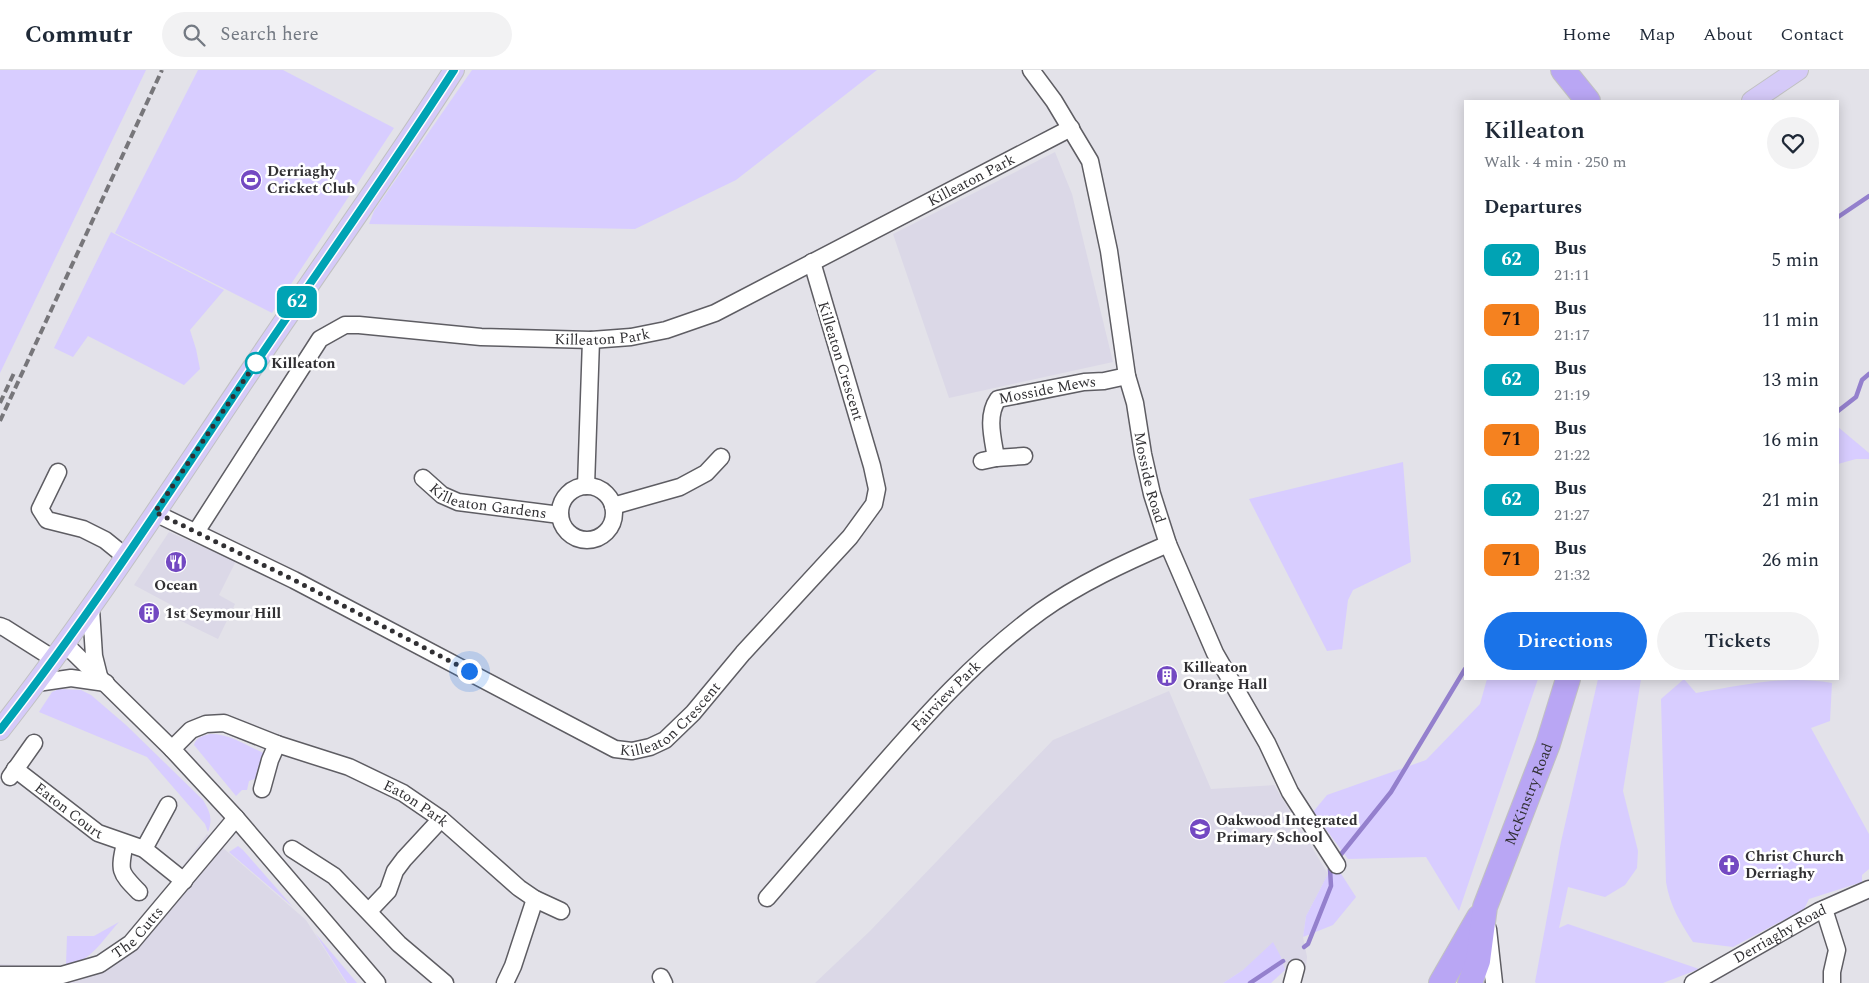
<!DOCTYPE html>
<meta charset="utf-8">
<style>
:root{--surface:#fff;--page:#f2f2f3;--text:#1f2937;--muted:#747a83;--line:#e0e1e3;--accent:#1a73e8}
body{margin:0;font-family:Spectral,serif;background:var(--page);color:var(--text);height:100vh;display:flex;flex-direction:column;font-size:19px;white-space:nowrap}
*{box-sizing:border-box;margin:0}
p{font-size:16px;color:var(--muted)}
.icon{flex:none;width:28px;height:28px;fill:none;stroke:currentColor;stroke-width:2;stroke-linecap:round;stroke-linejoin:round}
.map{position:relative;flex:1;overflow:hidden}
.drawer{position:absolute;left:1464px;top:30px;width:375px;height:580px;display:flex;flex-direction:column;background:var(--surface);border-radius:0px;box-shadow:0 2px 12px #0003}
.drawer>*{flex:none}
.badge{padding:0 10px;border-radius:8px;font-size:18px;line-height:32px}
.you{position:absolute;width:25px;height:25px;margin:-12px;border:4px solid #fff;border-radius:50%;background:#1a73e8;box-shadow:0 0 0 8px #1a73e833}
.map>.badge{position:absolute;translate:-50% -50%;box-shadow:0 0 0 2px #fff}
h2{padding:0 20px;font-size:19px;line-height:45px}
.round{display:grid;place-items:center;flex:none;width:52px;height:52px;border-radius:26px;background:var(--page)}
.headline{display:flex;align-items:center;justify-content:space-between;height:85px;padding:0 20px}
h1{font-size:24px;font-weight:600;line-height:38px}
.action{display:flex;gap:10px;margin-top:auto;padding:10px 20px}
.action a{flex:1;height:58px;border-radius:30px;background:var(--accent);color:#fff;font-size:20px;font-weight:600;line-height:58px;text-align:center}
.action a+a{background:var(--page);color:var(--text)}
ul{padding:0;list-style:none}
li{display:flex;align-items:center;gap:15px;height:60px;padding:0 20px}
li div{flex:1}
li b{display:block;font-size:19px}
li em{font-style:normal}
li .badge{min-width:55px;font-weight:700;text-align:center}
header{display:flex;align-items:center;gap:30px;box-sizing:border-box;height:70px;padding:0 25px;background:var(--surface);border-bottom:1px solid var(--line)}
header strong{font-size:24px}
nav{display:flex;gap:28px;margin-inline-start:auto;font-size:18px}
.search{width:350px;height:45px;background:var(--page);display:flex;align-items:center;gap:12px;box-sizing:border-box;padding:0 18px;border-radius:28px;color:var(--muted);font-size:19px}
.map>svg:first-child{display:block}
.built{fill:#dbd8e7}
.green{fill:#d8cdff}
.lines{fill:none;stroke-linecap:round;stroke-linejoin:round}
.stream{stroke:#9480cd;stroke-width:4.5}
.minor-casing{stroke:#5e5d63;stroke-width:19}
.major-casing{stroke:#c1c1c2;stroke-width:22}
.highway-casing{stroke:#c1c1c2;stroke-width:26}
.minor{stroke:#fff;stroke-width:16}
.major{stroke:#d5caf8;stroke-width:20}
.highway{stroke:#b9a6f4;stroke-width:24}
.rail{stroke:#77767a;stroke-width:4;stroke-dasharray:8 4;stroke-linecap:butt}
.line-casing{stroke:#fff;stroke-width:11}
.line{stroke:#00a3b4;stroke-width:8}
.walk{stroke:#313033;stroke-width:5;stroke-dasharray:0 9}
.stop-dot{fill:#fff;stroke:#00a3b4;stroke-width:2.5}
.labels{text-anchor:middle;stroke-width:5;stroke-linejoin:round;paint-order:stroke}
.poi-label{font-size:15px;font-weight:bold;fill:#313033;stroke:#fff;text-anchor:start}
.street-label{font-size:15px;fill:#313033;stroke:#fff}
.stop-label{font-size:15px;font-weight:bold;fill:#313033;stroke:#fff;text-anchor:start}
</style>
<header>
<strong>Commutr</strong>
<div class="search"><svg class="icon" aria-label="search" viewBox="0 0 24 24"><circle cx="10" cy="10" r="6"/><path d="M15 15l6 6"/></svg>Search here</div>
<nav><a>Home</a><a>Map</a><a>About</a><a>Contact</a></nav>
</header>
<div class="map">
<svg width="1869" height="913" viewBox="0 0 1869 913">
<rect width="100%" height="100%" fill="#e3e2e9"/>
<!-- built -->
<g class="built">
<path d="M1055 82 1072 124 1113 292 949 328 893 164Z"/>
<path d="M169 462 236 491 219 525 235 534 218 569 175 548 179 539 134 515Z"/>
<path d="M1169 621 1211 719 1274 715 1328 804 1306 846 1303 867 1307 887 1306 897 1285 900 1281 887 1243 900 1223 913H815L870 861 1053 670Z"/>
<path d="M207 764 306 850 346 913H0V894L65 897 96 890 133 862Z"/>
</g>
<!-- green -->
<g class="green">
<path d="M0 0H146L0 303Z"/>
<path d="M198 0H283L394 58 272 243 115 163Z"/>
<path d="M472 0H877L736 110 635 159 369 154 374 141Z"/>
<path d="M111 162 224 220 190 260 196 279 200 299 184 315 88 266 73 287 54 278Z"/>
<path d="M1838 357 1869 383V389H1856L1838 394Z"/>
<path d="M1403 392 1411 492 1353 520 1348 530 1342 579 1327 581 1249 429Z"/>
<path d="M1487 609H1538L1459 841 1426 787 1348 789 1313 742 1327 725 1426 690 1480 634Z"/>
<path d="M1598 609H1641L1623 721 1638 781 1637 798 1625 815 1605 827 1568 817 1559 858 1568 854 1699 899 1663 913H1536L1535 912 1561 772Z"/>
<path d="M1684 609 1696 623C1744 615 1784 605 1832 613L1830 651 1811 658 1869 764V799L1862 805V812L1809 829 1804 839 1733 877 1693 872C1680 852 1670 836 1666 812L1661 629Z"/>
<path d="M59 619 81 620 91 625 126 655 203 730C210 742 213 748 208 762L205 754 147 687 39 642 52 622Z"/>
<path d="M210 664C232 664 246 676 266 684L257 708 249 711 247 720H242L236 726 194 675C196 667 203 666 210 664Z"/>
<path d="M238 776 243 780 293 837 229 782Z"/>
<path d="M1338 799 1356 827 1333 855 1303 867 1306 846 1328 804Z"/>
<path d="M119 852C104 868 90 894 66 894L67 866H94Z"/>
<path d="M315 863 357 913H347Z"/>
<path d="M1273 872 1281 887 1285 900 1271 913H1223L1243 900Z"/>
</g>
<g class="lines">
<!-- stream -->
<g class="stream">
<path d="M1838 147 1869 126"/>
<path d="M1838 341 1856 327 1862 310 1869 304"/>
<path d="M1338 788 1391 722 1465 599"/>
<path d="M1304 877 1308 874 1331 816 1330 799 1333 794"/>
<path d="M1250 913 1283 891"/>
</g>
<!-- minor casing -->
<g class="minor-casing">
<g id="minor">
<path id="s1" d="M1031 0 1054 31 1090 91 1109 181 1127 306 1135 333 1143 384 1152 424 1168 474 1215 583 1267 673 1290 722 1337 795"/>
<path id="s2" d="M996 388C993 369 986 346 998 329L1084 312 1104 311 1127 306"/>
<path d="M982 391 996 388 1024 386"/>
<path d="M58 402 40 439 47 450 83 459 105 470 126 487"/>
<path id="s3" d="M423 408 442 425 458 432 560 445"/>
<path d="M586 416 591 270"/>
<circle cx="587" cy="443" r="27"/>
<path d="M613 436 680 417 706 403 721 387"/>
<path id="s4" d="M155 443 294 510 615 679 632 681 650 677 665 670 693 643 743 583 850 467 874 434 877 419 872 396 812 192"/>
<path id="s5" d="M196 462 320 269 345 255H359L481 267 591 270 631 267 666 260 715 243 1071 58"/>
<path d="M91 539 94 586 99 606"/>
<path d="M0 556 5 558 54 589"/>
<path d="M65 574 172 679 236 748 377 913"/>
<path d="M37 613 71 608 106 613"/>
<path id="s6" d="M172 679 191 660 206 654 224 653 277 674 349 697 403 723 441 749 519 818 535 829 561 841"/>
<path id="s7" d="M15 699 98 763 144 779 184 811"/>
<path d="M10 707 34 673"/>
<path d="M262 719 270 690 277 674"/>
<path d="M125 773C119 801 119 802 139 822"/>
<path d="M144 779 168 735"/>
<path d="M292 779 334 806 399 874 445 913"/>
<path id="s8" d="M767 828C802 788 836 748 871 708 923 648 976 588 1041 541 1079 514 1124 493 1168 474"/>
<path d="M1824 839 1837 880 1832 902V913"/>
<path d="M369 841 388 821 395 801 404 789 441 749"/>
<path d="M1488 859 1494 913"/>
<path id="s9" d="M0 905H62L100 894 131 873 236 748"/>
<path d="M661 907 664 913"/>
<path d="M505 913 513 896 535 829"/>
<path d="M1292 913 1296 898"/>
<path id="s10" d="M1693 913 1819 841 1869 819"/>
</g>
</g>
<!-- major casing -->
<g class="major-casing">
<g id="major">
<path d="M1752 31 1798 0"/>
<path d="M0 660C90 545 169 422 251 300 318 200 389 102 454 0"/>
</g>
</g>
<!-- highway casing -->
<g class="highway-casing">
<g id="highway">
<path d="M1563 0 1588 31"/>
<path d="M1441 913 1479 847"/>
<path id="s11" d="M1470 913 1478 891 1485 837 1548 674 1568 609"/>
</g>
</g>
<!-- minor -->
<use href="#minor" class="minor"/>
<!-- major -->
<use href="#major" class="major"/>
<!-- highway -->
<use href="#highway" class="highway"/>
<!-- rail -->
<g class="rail">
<path d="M0 333 15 301"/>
<path d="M0 351 162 0"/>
</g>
</g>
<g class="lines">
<!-- line casing -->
<g class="line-casing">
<path id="line" d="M0 660C91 544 171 420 253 297 320 198 389 101 454 0"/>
</g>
<!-- line -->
<use href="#line" class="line"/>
<!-- walk -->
<path class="walk" d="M256 293 257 291 155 442 294 510 469 601"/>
</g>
<!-- icons -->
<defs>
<g id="stadium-disc" transform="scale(1.125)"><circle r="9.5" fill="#7349c2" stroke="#fff"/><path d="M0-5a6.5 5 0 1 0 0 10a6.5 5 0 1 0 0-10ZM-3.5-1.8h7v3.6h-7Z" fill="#fff"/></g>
<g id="restaurant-disc" transform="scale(1.125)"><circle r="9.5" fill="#7349c2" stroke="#fff"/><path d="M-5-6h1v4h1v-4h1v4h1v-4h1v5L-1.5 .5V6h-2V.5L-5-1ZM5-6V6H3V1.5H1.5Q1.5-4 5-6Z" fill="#fff"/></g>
<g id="building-disc" transform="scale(1.125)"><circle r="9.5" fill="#7349c2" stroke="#fff"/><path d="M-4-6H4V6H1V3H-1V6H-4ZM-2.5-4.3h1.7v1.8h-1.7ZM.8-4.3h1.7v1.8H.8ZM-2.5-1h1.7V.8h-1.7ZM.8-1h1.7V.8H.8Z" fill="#fff"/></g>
<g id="school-disc" transform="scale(1.125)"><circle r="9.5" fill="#7349c2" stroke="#fff"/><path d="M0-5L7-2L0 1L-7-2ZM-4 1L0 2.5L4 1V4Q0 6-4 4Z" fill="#fff"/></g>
<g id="church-disc" transform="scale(1.125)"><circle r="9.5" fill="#7349c2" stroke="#fff"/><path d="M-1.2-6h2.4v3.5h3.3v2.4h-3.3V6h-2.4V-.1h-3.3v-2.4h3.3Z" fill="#fff"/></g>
</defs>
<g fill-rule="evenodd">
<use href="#stadium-disc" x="251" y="110"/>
<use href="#restaurant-disc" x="176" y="492"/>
<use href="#building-disc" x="149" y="543"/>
<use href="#building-disc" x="1167" y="606"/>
<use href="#school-disc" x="1200" y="759"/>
<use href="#church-disc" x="1729" y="795"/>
</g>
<!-- markers -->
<circle class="stop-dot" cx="256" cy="293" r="10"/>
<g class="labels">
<!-- poi labels -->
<g class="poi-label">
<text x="267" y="106">Derriaghy<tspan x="267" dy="17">Cricket Club</tspan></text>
<text x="176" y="520" text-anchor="middle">Ocean</text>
<text x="165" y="548">1st Seymour Hill</text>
<text x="1183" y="602">Killeaton<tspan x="1183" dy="17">Orange Hall</tspan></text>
<text x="1216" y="755">Oakwood Integrated<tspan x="1216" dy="17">Primary School</tspan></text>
<text x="1745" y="791">Christ Church<tspan x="1745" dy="17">Derriaghy</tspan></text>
</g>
<!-- street labels -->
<g class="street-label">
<text dy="5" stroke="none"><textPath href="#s5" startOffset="921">Killeaton Park</textPath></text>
<text dy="5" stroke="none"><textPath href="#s5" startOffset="516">Killeaton Park</textPath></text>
<text transform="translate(841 291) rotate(73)" y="5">Killeaton Crescent</text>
<text dy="5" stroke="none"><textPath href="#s2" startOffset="111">Mosside Mews</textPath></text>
<text dy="5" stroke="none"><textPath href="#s1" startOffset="431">Mosside Road</textPath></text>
<text dy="5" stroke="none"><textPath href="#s3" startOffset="72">Killeaton Gardens</textPath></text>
<text dy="5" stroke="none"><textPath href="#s8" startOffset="270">Fairview Park</textPath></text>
<text dy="5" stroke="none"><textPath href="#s4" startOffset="584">Killeaton Crescent</textPath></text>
<text dy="5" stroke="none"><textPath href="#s11" startOffset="199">McKinstry Road</textPath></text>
<text dy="5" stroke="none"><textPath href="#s6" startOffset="270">Eaton Park</textPath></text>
<text dy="5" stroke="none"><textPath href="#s7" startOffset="68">Eaton Court</textPath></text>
<text dy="5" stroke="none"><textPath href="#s9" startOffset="151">The Cutts</textPath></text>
<text dy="5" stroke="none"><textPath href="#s10" startOffset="100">Derriaghy Road</textPath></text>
</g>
<!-- stop labels -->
<g class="stop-label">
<text x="271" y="298">Killeaton</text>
</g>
</g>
</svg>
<div class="you" style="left:469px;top:601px"></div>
<b class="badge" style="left:297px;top:232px;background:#00a3b4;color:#fff">62</b>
<section class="drawer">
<div class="headline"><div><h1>Killeaton</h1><p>Walk · 4 min · 250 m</p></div><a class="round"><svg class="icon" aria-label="heart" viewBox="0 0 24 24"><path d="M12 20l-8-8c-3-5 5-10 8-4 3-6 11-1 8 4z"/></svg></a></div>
<h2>Departures</h2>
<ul>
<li><span class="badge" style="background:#00a3b4;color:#fff">62</span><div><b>Bus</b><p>21:11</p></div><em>5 min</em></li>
<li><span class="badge" style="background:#f58220;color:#111">71</span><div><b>Bus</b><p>21:17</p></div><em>11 min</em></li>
<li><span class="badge" style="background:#00a3b4;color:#fff">62</span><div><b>Bus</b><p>21:19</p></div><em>13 min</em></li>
<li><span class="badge" style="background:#f58220;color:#111">71</span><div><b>Bus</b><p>21:22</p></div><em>16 min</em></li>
<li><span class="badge" style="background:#00a3b4;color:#fff">62</span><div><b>Bus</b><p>21:27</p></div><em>21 min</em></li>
<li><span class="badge" style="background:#f58220;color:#111">71</span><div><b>Bus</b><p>21:32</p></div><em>26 min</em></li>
</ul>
<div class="action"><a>Directions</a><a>Tickets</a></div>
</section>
</div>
